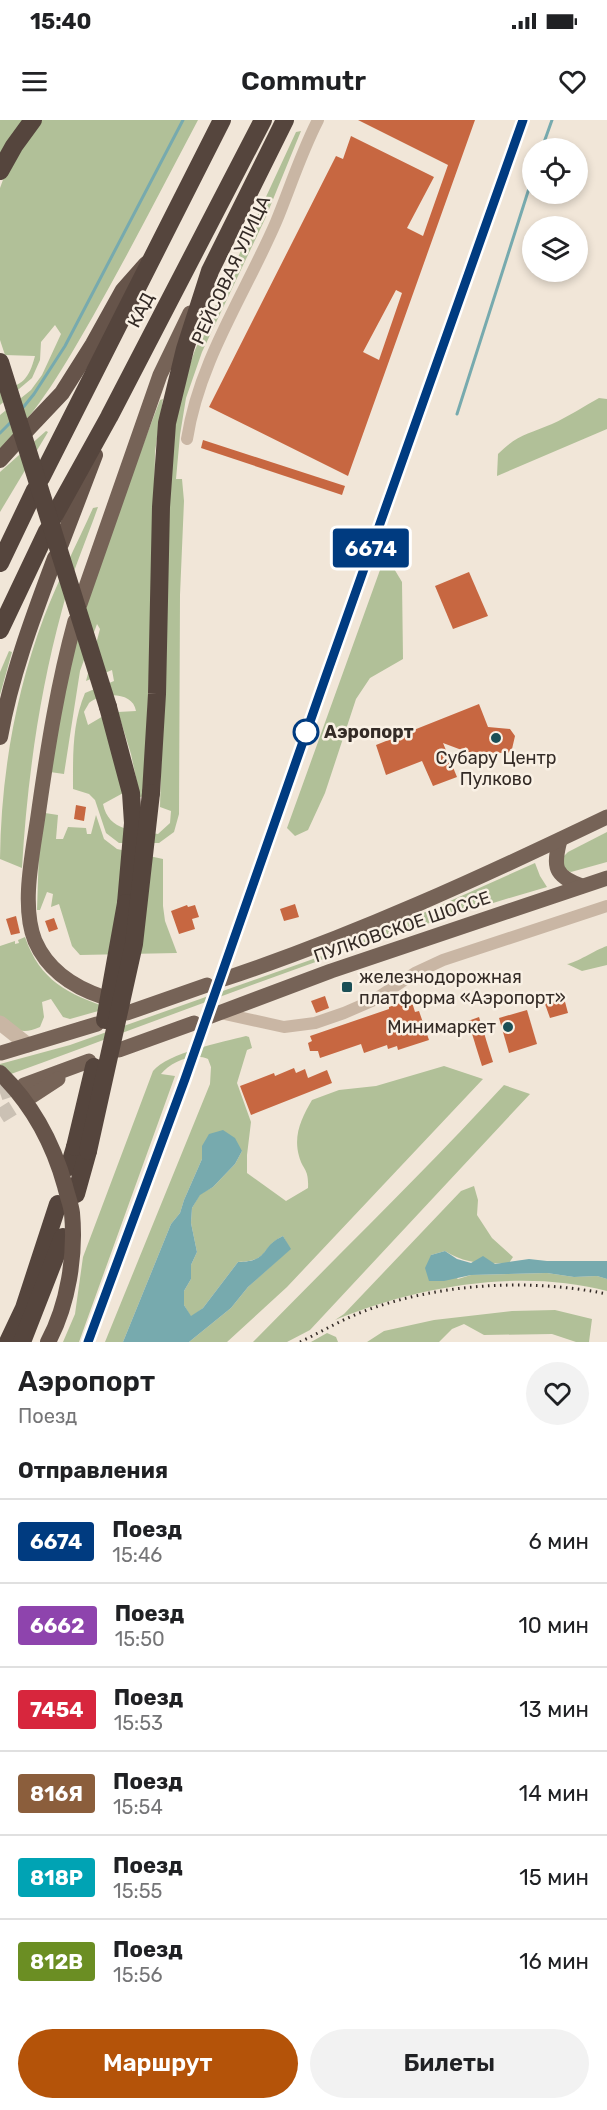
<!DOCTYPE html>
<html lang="ru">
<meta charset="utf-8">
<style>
:root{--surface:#fff;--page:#f2f2f2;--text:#202124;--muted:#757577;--line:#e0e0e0;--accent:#b45309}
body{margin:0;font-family:Rubik,sans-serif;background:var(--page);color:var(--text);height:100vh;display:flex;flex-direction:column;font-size:22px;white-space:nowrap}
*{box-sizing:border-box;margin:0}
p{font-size:20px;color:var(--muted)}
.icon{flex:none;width:33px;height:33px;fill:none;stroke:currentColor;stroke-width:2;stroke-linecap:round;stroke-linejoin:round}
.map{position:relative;height:1222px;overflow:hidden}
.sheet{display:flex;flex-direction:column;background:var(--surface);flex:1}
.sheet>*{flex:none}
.badge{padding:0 12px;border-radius:4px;font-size:21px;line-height:39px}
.fabs{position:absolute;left:522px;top:18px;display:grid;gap:12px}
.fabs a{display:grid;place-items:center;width:66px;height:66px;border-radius:50%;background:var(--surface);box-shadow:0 3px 9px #0003;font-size:30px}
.map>.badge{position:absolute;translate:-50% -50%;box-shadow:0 0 0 3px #fff}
h2{padding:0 18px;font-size:22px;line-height:54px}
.round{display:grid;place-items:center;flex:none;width:63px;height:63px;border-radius:32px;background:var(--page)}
.summary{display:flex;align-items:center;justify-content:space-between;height:102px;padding:0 18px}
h1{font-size:28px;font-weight:600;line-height:45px}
.cta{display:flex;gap:12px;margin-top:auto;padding:12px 18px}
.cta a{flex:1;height:69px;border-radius:36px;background:var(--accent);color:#fff;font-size:24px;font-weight:600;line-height:69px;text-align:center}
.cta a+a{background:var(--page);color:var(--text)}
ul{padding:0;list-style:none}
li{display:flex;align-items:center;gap:18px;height:84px;padding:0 18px;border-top:2px solid var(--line)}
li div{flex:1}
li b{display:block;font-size:22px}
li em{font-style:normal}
li .badge{min-width:66px;font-weight:700;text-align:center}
.status{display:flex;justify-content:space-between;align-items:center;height:42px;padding:0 30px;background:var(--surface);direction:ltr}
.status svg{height:16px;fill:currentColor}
header{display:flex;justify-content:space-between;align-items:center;height:78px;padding:0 18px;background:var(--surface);font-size:27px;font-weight:600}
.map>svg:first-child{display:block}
.green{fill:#b1c098}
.water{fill:#77aaae}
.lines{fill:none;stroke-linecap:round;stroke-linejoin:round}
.stream{stroke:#77aaae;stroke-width:3}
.building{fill:#c76741;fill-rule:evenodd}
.primary-tunnel{stroke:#cbc1b4;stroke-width:15;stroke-dasharray:15 8;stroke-linecap:butt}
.minor{stroke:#c9b6a4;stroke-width:12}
.tertiary{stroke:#c9b6a4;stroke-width:15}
.primary{stroke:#766357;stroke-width:15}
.trunk{stroke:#66544a;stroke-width:16}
.motorway{stroke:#55453d;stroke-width:18}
.rail{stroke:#342b26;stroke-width:3;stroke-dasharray:1.5 4.5;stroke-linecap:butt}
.trunk-bridge{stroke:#66544a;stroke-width:16}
.motorway-bridge{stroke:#55453d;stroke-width:18}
.line-casing{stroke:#fff;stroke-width:14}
.line{stroke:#003b80;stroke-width:9}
.stop-dot{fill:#fff;stroke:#003b80;stroke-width:3}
.poi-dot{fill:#1b4f56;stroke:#f9f0e4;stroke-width:2}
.labels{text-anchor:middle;stroke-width:5;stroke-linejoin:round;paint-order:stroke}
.street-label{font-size:18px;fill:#342b26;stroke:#f9f0e4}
.stop-label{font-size:18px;font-weight:bold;fill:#342b26;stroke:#f9f0e4;text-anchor:start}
.poi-label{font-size:18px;fill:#342b26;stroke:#f9f0e4}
</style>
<div class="status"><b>15:40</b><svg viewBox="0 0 49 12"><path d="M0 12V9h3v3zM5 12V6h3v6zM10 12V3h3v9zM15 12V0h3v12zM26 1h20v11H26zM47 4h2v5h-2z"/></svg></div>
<header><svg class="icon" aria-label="menu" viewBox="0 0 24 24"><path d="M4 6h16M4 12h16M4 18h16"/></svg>Commutr<svg class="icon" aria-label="heart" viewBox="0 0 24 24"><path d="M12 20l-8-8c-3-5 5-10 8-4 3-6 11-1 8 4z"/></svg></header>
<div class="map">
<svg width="607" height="1222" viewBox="0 0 607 1222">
<rect width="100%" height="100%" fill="#f1e6d8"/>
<!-- green -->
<g class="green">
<path d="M0 0H26L0 37Z"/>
<path d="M39 0H198C163 66 129 133 92 198 65 245 39 291 0 329V295L31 270 42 255 61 214 55 205 41 222 40 240 32 258 0 285V271C23 265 29 259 35 236L5 235 0 220V68L4 57Z"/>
<path d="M301 11 265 99 202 232 186 278 180 315 176 359H182L184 381 180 475 179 694 174 712 159 723H119L106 713 95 680 89 674 73 669C73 636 72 604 85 573L114 561 112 550 86 561 100 509 97 504 80 551 64 654 50 652 59 591 89 467 160 280 163 279 155 332 153 461 144 676 140 677 131 634 118 592 136 591C133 571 102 572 89 583 88 585 85 590 84 592L88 605 105 595 125 672 103 684C109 712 134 710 158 714L170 703 171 691 160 687 169 361 178 279 195 230 296 12Z"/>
<path d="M599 278 607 279V309L497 356 498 334C517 315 528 314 552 304 568 297 584 286 599 278Z"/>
<path d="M46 311 48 312 0 392V352Z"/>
<path d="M98 387C86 421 71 455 62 490 39 574 27 662 22 748L0 739C1 656 15 574 44 497 58 460 77 424 93 388Z"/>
<path d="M393 447 402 462 403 539 370 558 356 579 325 673 308 710 295 716 287 708 380 450Z"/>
<path d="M9 531 12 532 0 575V552Z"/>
<path d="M45 693 58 695 56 719H63L68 707 86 708 87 714H91L96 695 104 719 117 729 163 739V786L165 801 177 833 80 835 72 826 59 784 51 787 53 774 47 772 40 790H37L39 729Z"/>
<path d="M607 712V742L571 752 566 750 562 744 563 737 568 732Z"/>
<path d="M535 743 540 756 547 767C362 820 182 892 0 958V944L70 925 347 827Z"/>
<path d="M25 817C40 861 68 874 109 888L70 899 63 897 51 879 42 882 44 897 40 907C22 915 16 910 0 900V826L15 821V824L19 823 18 820Z"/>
<path d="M607 826V845L582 851 567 844C576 843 595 830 607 826Z"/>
<path d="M246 916 249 917 252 928 247 930 237 963 251 1002 247 1035V1053L286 1081 308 1068C309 1048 303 1051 299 1036 293 1015 302 997 312 980L339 970 376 966 444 946 483 959 287 1167 227 1222H189L231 1188 248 1167 290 1129 283 1116C259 1128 271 1141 238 1142L203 1188 191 1197 184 1185V1171L191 1159V1145L197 1132 191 1103 192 1088 200 1074 213 1067 235 1044 242 1031 202 1026V1039L184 1080 180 1093 171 1104 123 1222H105L210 964 211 947 208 939C194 932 170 942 161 954L175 956 79 1222H63L75 1194 83 1137 153 951C168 933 222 922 246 916Z"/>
<path d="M504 965 530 974 310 1210 287 1222H253C337 1136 423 1053 504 965Z"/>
<path d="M474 1066 478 1080 477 1095 492 1118 513 1137 509 1143C484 1144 466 1144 445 1131L431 1135 458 1159 471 1155 547 1153 574 1157 597 1156 607 1159V1171C520 1148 417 1166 335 1200L344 1194 461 1071Z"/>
<path d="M555 1190 592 1199 589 1222H576L552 1214 484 1215 464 1204 452 1209 439 1222H367L384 1211 434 1200 512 1191Z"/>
<path d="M327 1213 336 1217 338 1222H311Z"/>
</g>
<!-- water -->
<g class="water">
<path d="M223 1010 235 1018 242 1031 235 1044 213 1067 200 1075 192 1088 191 1103 197 1132 191 1145V1159L184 1171V1185L191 1196 203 1188 238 1142C271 1141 259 1127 283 1116L291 1129 248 1167 231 1188 189 1222H123L171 1104 180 1093 184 1080 202 1039V1026L209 1014Z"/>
<path d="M445 1131 457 1139 471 1143 483 1136 495 1144 529 1139 547 1141H607V1159L597 1156 574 1157 547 1153 471 1155 444 1161H429L425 1148 431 1135Z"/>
</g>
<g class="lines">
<!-- stream -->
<g class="stream">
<path d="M542 28 552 0"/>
<path d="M21 290 34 274 65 226 183 0"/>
<path d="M457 294 532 59"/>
<path d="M0 313 11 302"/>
</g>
</g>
<!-- building -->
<g class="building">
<path d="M358 0H475L348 356 209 287 336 36 343 39 351 16 434 57 407 108 423 116 448 45ZM396 170 402 173 379 240 363 232Z"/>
<path d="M203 320 345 366 342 375 201 328Z"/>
<path d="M469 452 488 496 453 509 435 466Z"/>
<path d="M479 584 488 607 510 609 515 616 512 629 508 633 467 632 443 623 457 657 433 666 422 641 386 655 376 625Z"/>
<path d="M76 685 86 687 84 701 74 699Z"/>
<path d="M295 784 299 797 284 801 280 789Z"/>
<path d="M187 785 188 787 195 785 199 797 192 799 195 809 179 814 171 791Z"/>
<path d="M16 796 20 813 11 815 6 799Z"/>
<path d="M54 798 58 809 49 812 45 801Z"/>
<path d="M325 876 329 888 316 893 311 881Z"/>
<path d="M564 878 568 893 550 898 545 884Z"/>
<path d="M411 879 415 892 419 891 429 920 398 930 397 926 388 929 387 925 364 933 361 924 320 938 318 931H310L308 923 312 921 310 916 389 889V887Z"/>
<path d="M527 890 537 924 509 933 499 898Z"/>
<path d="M479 897 493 942 482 946 468 901Z"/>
<path d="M294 948 296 953 305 949 308 958 327 950 332 963 251 995 240 966 274 953 275 956Z"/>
</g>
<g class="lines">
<!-- primary-tunnel -->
<g class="primary-tunnel">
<path d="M0 973 24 965"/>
<path d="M0 996 32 976"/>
</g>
<!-- minor -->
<g class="minor">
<path d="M187 319C199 241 245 174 276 102 290 68 301 33 318 0"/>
<path d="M220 893 284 907 315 903 344 893 374 880 415 853 443 840 607 786"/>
</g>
<!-- tertiary -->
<path class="tertiary" d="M0 903 28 925"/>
<!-- primary -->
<g class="primary">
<path d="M80 484 160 255 190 193"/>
<path d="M75 501C58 563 48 626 39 689 34 728 20 784 35 821 48 851 73 867 103 877"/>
<path d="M560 720C553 747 554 756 582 766"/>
<path d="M224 859C356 815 482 757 607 697"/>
<path d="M127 893 207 865"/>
<path d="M211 896 331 851 607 758"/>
<path d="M119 930 194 903"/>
<path d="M1 933 97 904"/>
<path d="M24 965 89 941"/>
<path d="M32 976 58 959"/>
</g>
<!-- trunk -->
<g class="trunk">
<path d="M26 311 62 273 93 224 123 170 146 144"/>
<path d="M0 340 19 319"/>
<path d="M61 424 95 335"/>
<path d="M0 617C11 555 33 497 55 438"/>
</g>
<!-- motorway -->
<g class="motorway">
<path d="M0 51 14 26 33 0"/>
<path d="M41 358 222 0"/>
<path d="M53 398 109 297 263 0"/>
<path d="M0 443 35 370"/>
<path d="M0 510 47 411"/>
<path d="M108 587 131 673 133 703 126 783"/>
<path d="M151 673 157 574 161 387 167 303 185 229 210 151 285 0"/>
<path d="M69 1047 75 1027"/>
<path d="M76 1074 88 1031"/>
<path d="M8 1222 24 1188 58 1084"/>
<path d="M22 1222 63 1117"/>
</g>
<!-- rail -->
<g class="rail">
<path d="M88 1222 185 959 249 773 523 0"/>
<path d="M300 1222C321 1212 341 1200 362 1192 438 1163 529 1158 607 1174"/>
</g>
<!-- trunk-bridge -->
<path class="trunk-bridge" d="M0 953C33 985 53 1023 65 1066 67 1075 71 1084 72 1093 76 1135 68 1185 48 1222"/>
<!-- motorway-bridge -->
<g class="motorway-bridge">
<path d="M0 242 108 587"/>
<path d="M105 900 126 783"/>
<path d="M75 1027 94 947"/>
<path d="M88 1031 134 824 151 673"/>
</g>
</g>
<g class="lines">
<!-- line casing -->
<g class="line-casing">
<path id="line" d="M88 1222 185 959 326 556 523 0"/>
</g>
<!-- line -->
<use href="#line" class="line"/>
</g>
<!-- markers -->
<circle class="stop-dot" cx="306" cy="612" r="12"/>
<g class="poi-dot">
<circle cx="496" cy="618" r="6"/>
<rect x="341" y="861" width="12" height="12" rx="3"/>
<circle cx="508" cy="907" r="6"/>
</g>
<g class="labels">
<!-- street labels -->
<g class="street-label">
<text transform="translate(231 150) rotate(-65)" y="6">РЕЙСОВАЯ УЛИЦА</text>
<text transform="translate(141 190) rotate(-63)" y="6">КАД</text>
<text transform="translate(402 807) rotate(-19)" y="6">ПУЛКОВСКОЕ ШОССЕ</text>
</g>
<!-- stop labels -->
<g class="stop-label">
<text x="324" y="618">Аэропорт</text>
</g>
<!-- poi labels -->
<g class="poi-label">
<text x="496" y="644">Субару Центр<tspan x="496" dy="21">Пулково</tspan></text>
<text x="359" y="863" text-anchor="start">железнодорожная<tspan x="359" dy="21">платформа «Аэропорт»</tspan></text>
<text x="496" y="913" text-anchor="end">Минимаркет</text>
</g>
</g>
</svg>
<div class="fabs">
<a><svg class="icon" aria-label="locate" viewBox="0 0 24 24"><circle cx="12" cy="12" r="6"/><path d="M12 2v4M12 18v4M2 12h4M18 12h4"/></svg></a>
<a><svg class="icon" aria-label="layers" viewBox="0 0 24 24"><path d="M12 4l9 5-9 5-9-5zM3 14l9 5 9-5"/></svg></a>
</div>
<b class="badge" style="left:371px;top:428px;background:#003b80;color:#fff">6674</b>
</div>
<section class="sheet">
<div class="summary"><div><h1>Аэропорт</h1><p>Поезд</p></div><a class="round"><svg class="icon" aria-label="heart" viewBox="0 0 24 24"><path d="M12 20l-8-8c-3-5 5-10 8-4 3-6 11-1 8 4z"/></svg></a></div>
<h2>Отправления</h2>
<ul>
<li><span class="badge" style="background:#003b80;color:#fff">6674</span><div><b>Поезд</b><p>15:46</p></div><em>6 мин</em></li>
<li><span class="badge" style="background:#8e44ad;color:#fff">6662</span><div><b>Поезд</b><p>15:50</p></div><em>10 мин</em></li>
<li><span class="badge" style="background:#d7263d;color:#fff">7454</span><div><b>Поезд</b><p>15:53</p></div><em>13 мин</em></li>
<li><span class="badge" style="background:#8b5e3c;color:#fff">816Я</span><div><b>Поезд</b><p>15:54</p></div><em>14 мин</em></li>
<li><span class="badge" style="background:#00a3b4;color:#fff">818Р</span><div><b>Поезд</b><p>15:55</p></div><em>15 мин</em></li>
<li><span class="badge" style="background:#6b8e23;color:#fff">812В</span><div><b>Поезд</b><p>15:56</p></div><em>16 мин</em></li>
</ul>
<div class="cta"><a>Маршрут</a><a>Билеты</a></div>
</section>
